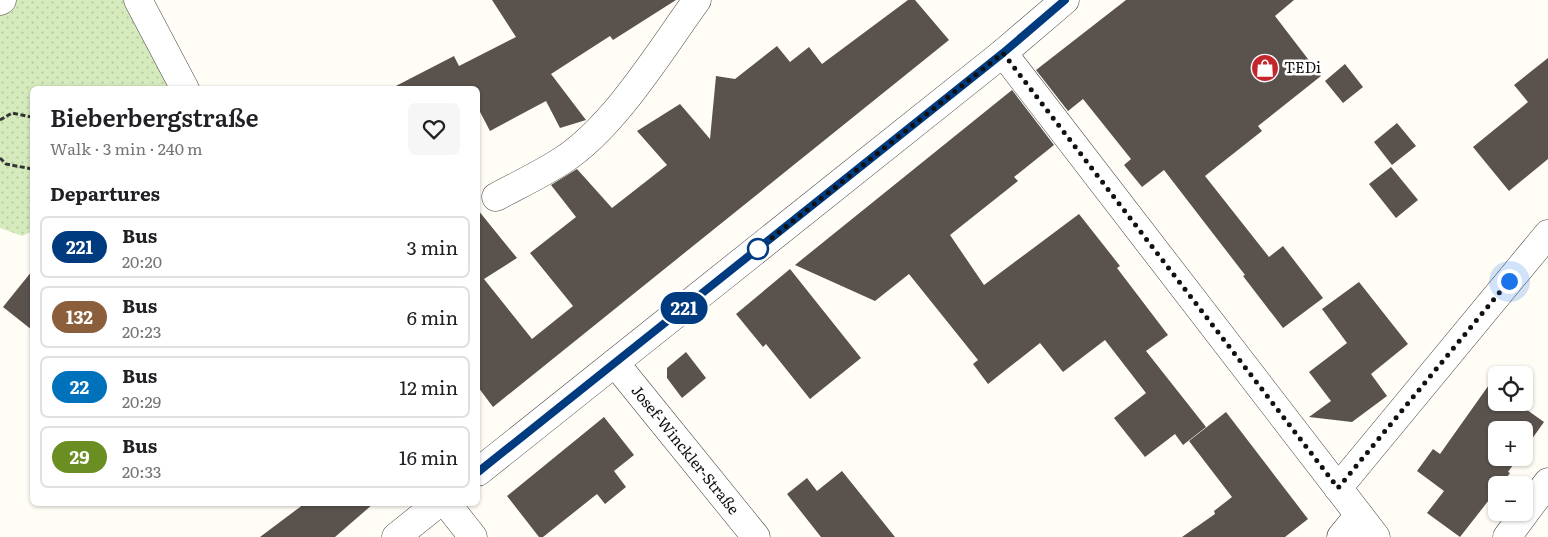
<!DOCTYPE html>
<meta charset="utf-8">
<style>
:root{--surface:#fff;--page:#f6f6f6;--text:#202124;--muted:#757577;--line:#e0e0e0}
body{margin:0;font-family:Literata,serif;background:var(--page);color:var(--text);height:100vh;display:flex;flex-direction:column;font-size:19px;white-space:nowrap}
*{box-sizing:border-box;margin:0}
p{font-size:16px;color:var(--muted)}
.icon{flex:none;width:28px;height:28px;fill:none;stroke:currentColor;stroke-width:2;stroke-linecap:round;stroke-linejoin:round}
.map{position:relative;flex:1;overflow:hidden}
.details{position:absolute;left:30px;top:86px;width:450px;height:420px;display:flex;flex-direction:column;background:var(--surface);border-radius:8px;box-shadow:0 1px 4px #0004}
.details>*{flex:none}
.badge{padding:0 10px;border-radius:16px;font-size:18px;line-height:32px}
.buttons{position:absolute;left:1488px;top:366px;display:grid;gap:10px}
.buttons a{display:grid;place-items:center;width:45px;height:45px;border-radius:8px;background:var(--surface);box-shadow:0 1px 4px #0004;font-size:25px}
.you{position:absolute;width:25px;height:25px;margin:-12px;border:4px solid #fff;border-radius:50%;background:#1a73e8;box-shadow:0 0 0 8px #1a73e833}
.map>.badge{position:absolute;translate:-50% -50%;box-shadow:0 0 0 2px #fff}
h2{padding:0 20px;font-size:19px;line-height:45px}
.round{display:grid;place-items:center;flex:none;width:52px;height:52px;border-radius:8px;background:var(--page)}
.overview{display:flex;align-items:center;justify-content:space-between;height:85px;padding:0 20px}
h1{font-size:24px;font-weight:600;line-height:38px}
ul{padding:0;list-style:none}
li{display:flex;align-items:center;gap:15px;height:62px;margin:0 10px 8px;padding:0 10px;border:2px solid var(--line);border-radius:8px}
li div{flex:1}
li b{display:block;font-size:19px}
li em{font-style:normal}
li .badge{min-width:55px;font-weight:700;text-align:center}
.map>svg:first-child{display:block}
.park{fill:url(#park-dots)}
.building{fill:#5a524d}
.lines{fill:none;stroke-linecap:round;stroke-linejoin:round}
.minor-casing{stroke:#444;stroke-width:29}
.path{stroke:#333;stroke-width:3;stroke-dasharray:5 2.5;stroke-linecap:butt}
.minor{stroke:#fff;stroke-width:28}
.line-casing{stroke:#fff;stroke-width:11}
.line{stroke:#003b80;stroke-width:8}
.walk{stroke:#111;stroke-width:5;stroke-dasharray:0 9}
.stop-dot{fill:#fff;stroke:#003b80;stroke-width:2.5}
.labels{text-anchor:middle;stroke-width:5;stroke-linejoin:round;paint-order:stroke}
.poi-label{font-size:15px;fill:#111;stroke:#fff;text-anchor:start}
.street-label{font-size:15px;fill:#111;stroke:#fff}
</style>
<div class="map">
<svg width="1548" height="537" viewBox="0 0 1548 537">
<defs>
<pattern id="park-dots" width="8" height="8" patternUnits="userSpaceOnUse" patternTransform="scale(1.25)"><rect width="8" height="8" fill="#d5ebbd"/><path d="M2 2h.1M6 6h.1" fill="none" stroke="#b6c8a1" stroke-width="1.8" stroke-linecap="round"/></pattern>
</defs>
<rect width="100%" height="100%" fill="#fffdf5"/>
<!-- park -->
<path class="park" d="M0 0H138L185 89H32V231L22 236 0 228Z"/>
<!-- building -->
<g class="building">
<path d="M492 0H676L613 40 610 36 551 74 586 120 560 128 546 101 490 131 478 108V89H390L454 56 459 66 516 37Z"/>
<path d="M908 0H915L949 40 493 407 478 387V210L517 258 484 279 532 339 573 306 530 253 576 217 551 185 577 169 612 208 667 165 637 131 680 104 710 139 716 76 735 79 777 46 790 62 809 47 822 64Z"/>
<path d="M1126 0H1294L1275 16 1321 76 1258 126 1262 131 1205 176 1269 257 1283 246 1323 298 1283 328 1243 276 1245 275 1164 170 1142 187 1124 165 1131 159 1083 99 1068 111 1036 70Z"/>
<path d="M1548 58V159L1509 191 1473 147 1528 102 1514 85Z"/>
<path d="M1345 64 1363 87 1343 103 1325 81Z"/>
<path d="M1012 90 1054 145 1014 177 1018 181 950 235 984 285 1079 214 1120 266 1117 268 1168 335 1146 351 1206 427 1183 445 1175 434 1145 457 1114 418 1146 393 1105 340 1063 372 1040 343 988 384 973 364 978 360 909 274 875 301 795 265Z"/>
<path d="M1397 123 1416 146 1392 165 1374 142Z"/>
<path d="M1391 167 1418 200 1396 218 1369 184Z"/>
<path d="M790 269 861 358 810 399 766 344 763 347 736 314Z"/>
<path d="M32 271V330L3 307Z"/>
<path d="M1359 282 1408 344 1371 374 1387 396 1352 422 1309 417 1331 401 1309 372 1347 343 1322 309Z"/>
<path d="M686 352 706 378 682 398 667 378V368Z"/>
<path d="M1496 375V402H1516L1544 422 1524 450V430H1496V458H1518L1508 472 1510 473 1501 485H1496V491L1460 537 1427 513 1444 491 1417 471 1433 449 1440 454Z"/>
<path d="M1226 412 1308 519 1285 537H1182L1215 514 1214 511 1232 497 1189 441Z"/>
<path d="M604 417 634 455 614 471 626 487 605 504 597 494 543 537H539L507 496Z"/>
<path d="M842 471 895 537H821L787 494 807 478 817 491Z"/>
<path d="M304 504H373L335 537H260Z"/>
</g>
<g class="lines">
<!-- minor casing -->
<g class="minor-casing">
<g id="minor">
<path d="M138 0 185 89"/>
<path d="M0 1 2 0"/>
<path d="M1003 53 1376 537"/>
<path d="M496 197C518 185 542 174 563 160 615 126 660 51 697 0"/>
<path d="M615 363 756 537"/>
<path d="M478 472 1003 53 1065 0"/>
<path d="M1338 488 1548 234"/>
<path d="M447 504 473 537"/>
<path d="M396 537 437 504"/>
<path d="M1341 537 1359 515"/>
<path d="M1507 537 1548 482"/>
</g>
</g>
<!-- path -->
<g class="path">
<path d="M0 120 12 113 32 117"/>
<path d="M0 158 6 164 32 169"/>
</g>
<!-- minor -->
<use href="#minor" class="minor"/>
</g>
<g class="lines">
<!-- line casing -->
<g class="line-casing">
<path id="line" d="M478 472 1003 53 1065 0"/>
</g>
<!-- line -->
<use href="#line" class="line"/>
<!-- walk -->
<path class="walk" d="M758 249 1003 53 1338 488 1509 281"/>
</g>
<!-- icons -->
<defs>
<g id="shop-disc" transform="scale(1.4375)"><circle r="9.5" fill="#c4262e" stroke="#fff"/><path d="M-5-2.5h2.3a2.7 3.5 0 0 1 5.4 0H5L5.5 6h-11ZM-1.5-2.5h3a1.5 2.3 0 0 0-3 0Z" fill="#fff"/></g>
</defs>
<g fill-rule="evenodd">
<use href="#shop-disc" x="1265" y="68"/>
</g>
<!-- markers -->
<circle class="stop-dot" cx="758" cy="249" r="10"/>
<g class="labels">
<!-- poi labels -->
<g class="poi-label">
<text x="1284" y="73">TEDi</text>
</g>
<!-- street labels -->
<g class="street-label">
<text transform="translate(685 450) rotate(51)" y="5">Josef-Winckler-Straße</text>
</g>
</g>
</svg>
<div class="buttons">
<a><svg class="icon" aria-label="locate" viewBox="0 0 24 24"><circle cx="12" cy="12" r="6"/><path d="M12 2v4M12 18v4M2 12h4M18 12h4"/></svg></a>
<a>+</a>
<a>−</a>
</div>
<div class="you" style="left:1509px;top:281px"></div>
<b class="badge" style="left:684px;top:308px;background:#003b80;color:#fff">221</b>
<section class="details">
<div class="overview"><div><h1>Bieberbergstraße</h1><p>Walk · 3 min · 240 m</p></div><a class="round"><svg class="icon" aria-label="heart" viewBox="0 0 24 24"><path d="M12 20l-8-8c-3-5 5-10 8-4 3-6 11-1 8 4z"/></svg></a></div>
<h2>Departures</h2>
<ul>
<li><span class="badge" style="background:#003b80;color:#fff">221</span><div><b>Bus</b><p>20:20</p></div><em>3 min</em></li>
<li><span class="badge" style="background:#8b5e3c;color:#fff">132</span><div><b>Bus</b><p>20:23</p></div><em>6 min</em></li>
<li><span class="badge" style="background:#0072bc;color:#fff">22</span><div><b>Bus</b><p>20:29</p></div><em>12 min</em></li>
<li><span class="badge" style="background:#6b8e23;color:#fff">29</span><div><b>Bus</b><p>20:33</p></div><em>16 min</em></li>
</ul>
</section>
</div>
